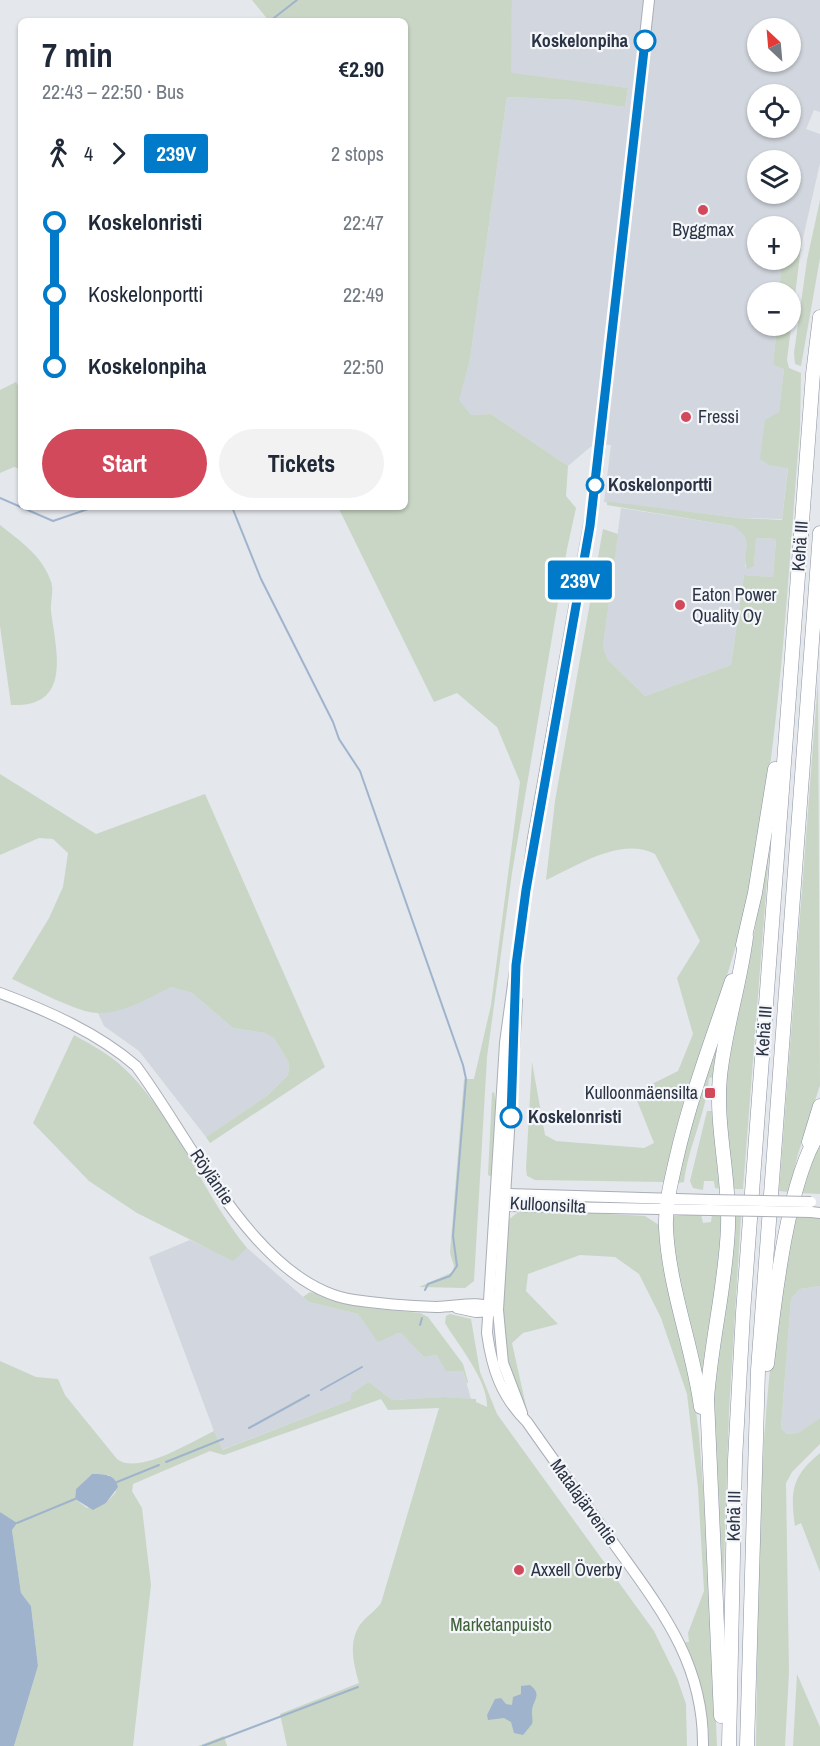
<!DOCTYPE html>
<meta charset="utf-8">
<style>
:root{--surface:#fff;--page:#f2f2f3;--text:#1f2937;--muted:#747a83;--accent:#d1495b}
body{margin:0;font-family:"Archivo Narrow",sans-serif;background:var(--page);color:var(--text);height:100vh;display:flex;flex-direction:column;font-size:22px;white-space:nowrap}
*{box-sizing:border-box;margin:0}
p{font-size:20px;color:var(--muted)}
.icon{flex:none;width:33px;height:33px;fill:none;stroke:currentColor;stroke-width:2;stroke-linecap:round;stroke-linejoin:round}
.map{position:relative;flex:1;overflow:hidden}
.sheet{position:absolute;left:18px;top:18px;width:390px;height:492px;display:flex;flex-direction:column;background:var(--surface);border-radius:9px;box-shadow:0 2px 4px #0004}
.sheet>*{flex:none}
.badge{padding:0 12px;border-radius:4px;font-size:21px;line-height:39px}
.needle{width:39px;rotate:334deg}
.fabs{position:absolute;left:747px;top:18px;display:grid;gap:12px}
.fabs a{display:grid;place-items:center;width:54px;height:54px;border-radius:50%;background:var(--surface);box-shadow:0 2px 4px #0004;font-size:30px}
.map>.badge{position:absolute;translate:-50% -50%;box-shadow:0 0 0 3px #fff}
.legs{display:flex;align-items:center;gap:9px;height:66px;padding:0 24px;font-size:20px}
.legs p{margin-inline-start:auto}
.headline{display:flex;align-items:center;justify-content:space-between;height:102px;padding:0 24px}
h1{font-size:33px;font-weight:700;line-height:45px}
.button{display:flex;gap:12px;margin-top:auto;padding:12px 24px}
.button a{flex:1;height:69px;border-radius:36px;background:var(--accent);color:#fff;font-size:24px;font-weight:700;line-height:69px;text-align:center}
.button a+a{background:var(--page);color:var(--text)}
ul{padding:0 24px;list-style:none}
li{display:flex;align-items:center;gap:21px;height:72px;font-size:22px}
li i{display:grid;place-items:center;width:9px;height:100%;margin:0 8px;background:currentColor}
li i::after{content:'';width:15px;height:15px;margin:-8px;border:4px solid;border-radius:50%;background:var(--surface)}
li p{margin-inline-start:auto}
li:first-child i{background:linear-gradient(#0000 50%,currentColor 0)}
li:last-child i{background:linear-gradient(currentColor 50%,#0000 0)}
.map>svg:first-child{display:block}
.built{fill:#d2d6de;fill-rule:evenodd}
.green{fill:#c9d6c5;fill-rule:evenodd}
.water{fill:#9fb4cc}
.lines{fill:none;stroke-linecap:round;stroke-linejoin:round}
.stream{stroke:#9fb4cc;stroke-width:2}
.secondary-casing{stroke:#a9aeb7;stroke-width:12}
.highway-casing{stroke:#8b94a3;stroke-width:15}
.secondary{stroke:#fff;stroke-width:10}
.highway{stroke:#fff;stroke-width:14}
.secondary-bridge-casing{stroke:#a9aeb7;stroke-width:12;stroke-linecap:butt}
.secondary-bridge{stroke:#fff;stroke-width:10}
.line-1-casing{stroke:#fff;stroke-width:14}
.line-1{stroke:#007ac9;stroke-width:9}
.stop-1-dot{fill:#fff;stroke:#007ac9;stroke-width:3}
.poi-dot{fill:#d1495b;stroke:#f4f6f9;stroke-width:2}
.labels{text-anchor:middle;stroke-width:4.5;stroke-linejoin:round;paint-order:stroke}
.stop-label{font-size:18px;font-weight:bold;fill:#2b3445;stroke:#f4f6f9;text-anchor:start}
.poi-label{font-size:18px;fill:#2b3445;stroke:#f4f6f9;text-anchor:start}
.street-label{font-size:18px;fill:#2b3445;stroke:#f4f6f9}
.park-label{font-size:18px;fill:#3f6138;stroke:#f4f6f9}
</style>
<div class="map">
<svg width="820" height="1746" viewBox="0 0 820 1746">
<rect width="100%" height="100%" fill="#e4e7ec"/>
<!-- built -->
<g class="built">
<path d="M512 0H820V112L814 110 806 129 820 134V163L801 247 791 246 790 226H758V260H782L779 292H758V326H777L773 365 784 369 779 412 789 457 782 519 738 518 604 502 611 445 594 444 568 466 491 414 471 415 458 400 470 359 507 97 575 100 625 107 628 88 510 74ZM758 28H790V62H758ZM758 94H790V128H758ZM758 160H790V194H758Z"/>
<path d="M621 508 733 526 742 531 748 541 745 567 754 566 756 538 776 539 773 577 744 575 731 665 645 696 608 660 603 647Z"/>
<path d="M171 987 192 993 233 1028 266 1033 274 1038 289 1063 288 1075 268 1095 206 1137 139 1051 104 1026 98 1013 123 1008Z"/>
<path d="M190 1240 233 1260 247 1248 309 1302 358 1314 378 1341 398 1333 402 1334 424 1357 437 1355 463 1371 471 1399 444 1397 392 1400 369 1382 351 1400 221 1450 149 1257Z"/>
<path d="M820 1286V1418L798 1433 787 1434 781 1428 791 1299 800 1289Z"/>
</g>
<!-- green -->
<g class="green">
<path d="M252 0H512L511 73 628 88 625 107 575 100 507 97 470 359 459 400 471 415 491 414 568 466 566 496 576 508 567 549 512 873 487 1057 474 1281 465 1288 419 1287 453 1272 454 1266 450 1253 464 1079H474L491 1005 520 782 497 727 457 693 434 702 338 507H405V21H269Z"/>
<path d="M820 200V258L801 366 795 364 794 353 807 260Z"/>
<path d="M791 246 801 247 787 360 789 368 801 373 800 427C787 583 781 742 748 895 728 993 686 1084 664 1182L535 1180 527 1176 526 1168 532 1062 545 1135 556 1141 644 1148 654 1143 634 1093 678 1071 693 1034 677 978 700 941 655 854C621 836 577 866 546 880L555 801 603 529 618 534 603 647 608 660 645 696 731 665 744 575 773 577 776 539 756 538 754 566 747 569C740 550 758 541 733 526L607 505V502H611L738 518 782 520 788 468 769 465 760 459 765 420 779 412 784 369 773 365 777 326H790V292H779L782 260H790Z"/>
<path d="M16 382 21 392V469L14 467 0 473V390Z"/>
<path d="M0 525C19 540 41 555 50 579 55 590 50 600 51 611 56 651 73 708 11 705L0 626Z"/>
<path d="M818 680 820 1085 798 1154 789 1192 779 1191Z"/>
<path d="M0 774 96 834 205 794 325 1067 210 1143 206 1137 268 1095 288 1075 289 1063 274 1038 265 1033 233 1028 192 993 171 987C150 997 123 1014 98 1013 78 1013 32 988 12 979L49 918 63 887 68 853 53 839 39 838 0 855Z"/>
<path d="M771 828 743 1189H731L724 1087 755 928Z"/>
<path d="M723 1021 713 1077 709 1078C706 1114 688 1147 684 1182L677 1183 695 1108Z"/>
<path d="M74 1035C94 1046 114 1057 130 1074 179 1125 203 1194 247 1248L233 1261 137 1213 89 1181 33 1123Z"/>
<path d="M494 1092 497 1107 492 1177 488 1175 492 1093Z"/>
<path d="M707 1111H712L721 1189 715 1188 714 1181H704L703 1190 693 1188 690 1181Z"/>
<path d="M820 1142V1194L800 1193Z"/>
<path d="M534 1210 645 1216 659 1225 693 1387 699 1435 709 1562 717 1746H709C710 1709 698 1676 685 1642H689L688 1633 704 1591 698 1488 687 1394 661 1318 639 1274 615 1257 580 1255 528 1274 526 1291 558 1324 523 1333 512 1343 528 1415 509 1376 501 1314 508 1220 517 1213Z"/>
<path d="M701 1214 703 1223 711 1222 712 1215 722 1216 721 1250 703 1379C694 1345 661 1244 674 1216Z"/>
<path d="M731 1215 741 1216 729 1411 722 1629 711 1406Z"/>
<path d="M795 1217 820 1218V1286L800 1289 791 1299 781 1428 787 1434 798 1433 820 1418V1444L792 1472 786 1483 789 1672 785 1746H756C758 1612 757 1476 773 1342 778 1300 787 1259 795 1217Z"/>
<path d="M310 1292 368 1308 420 1313 428 1317 463 1364 468 1382 467 1384 463 1371H446L437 1355 424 1357 402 1334 398 1333 378 1342 358 1314 309 1302 303 1297Z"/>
<path d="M450 1314 471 1319 480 1372 497 1414 654 1631 677 1678 686 1704 687 1746H287L280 1714 359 1683C353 1662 347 1638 364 1620 370 1614 376 1610 381 1603L439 1408 388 1410 381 1399 224 1455 210 1451 133 1484 132 1491 142 1508 151 1585 133 1746H14L38 1666 31 1606 21 1593 12 1530 16 1523 0 1512V1361L36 1377 58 1379 65 1395 117 1459C137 1476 193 1441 214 1431L222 1450 351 1400V1394L369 1382 392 1400 444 1397 476 1399V1402L487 1407C488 1380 458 1345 445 1323L446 1316ZM92 1474 109 1475 116 1492 106 1503 87 1508 75 1499 76 1489Z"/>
<path d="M820 1453V1572L801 1523 795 1526C790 1491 792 1476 820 1453Z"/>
<path d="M797 1674 820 1727V1746H793Z"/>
<path d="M224 1736 227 1746H198Z"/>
</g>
<!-- water -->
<g class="water">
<path d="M92 1474C104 1474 115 1474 118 1487L106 1503 93 1510 75 1499 76 1489Z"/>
<path d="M0 1512 17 1523 12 1530 21 1593 31 1606 38 1666 14 1746H0Z"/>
<path d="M530 1685C544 1696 531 1700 532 1714 532 1717 533 1721 532 1724L523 1735 514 1733 511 1722 504 1718 488 1720 487 1715 495 1699 501 1698 506 1704 512 1705 513 1697 521 1694V1686Z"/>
</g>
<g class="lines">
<!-- stream -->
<g class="stream">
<path d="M270 21 297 0"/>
<path d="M0 498 53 521 94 507"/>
<path d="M232 507 261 579 333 722 339 739 360 771 463 1065 466 1079 453 1236 457 1266 450 1276 428 1284 425 1290"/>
<path d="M420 1325 422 1318"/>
<path d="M321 1390 362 1367"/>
<path d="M249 1428 309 1395"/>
<path d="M166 1462 223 1439"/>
<path d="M117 1482 159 1465"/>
<path d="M17 1523 75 1499"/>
<path d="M203 1746 358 1687"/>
</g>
<!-- secondary casing -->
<g class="secondary-casing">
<g id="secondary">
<path d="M649 0 595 491 533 838 505 1043 487 1333C492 1369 501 1396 527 1422 555 1462 584 1502 612 1541 659 1607 704 1661 703 1746"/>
<path d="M0 993C48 1011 98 1033 136 1066 191 1139 257 1286 354 1300 381 1304 408 1306 436 1307 458 1307 478 1299 498 1310"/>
<path d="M517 1001 498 1310 503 1363 522 1413"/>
<path d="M501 1197 506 1194 710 1200"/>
<path d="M501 1203 505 1206 710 1210"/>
<path d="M811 1212 820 1213"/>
<path d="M457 1308 476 1312 495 1311"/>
</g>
</g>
<!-- highway casing -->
<g class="highway-casing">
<g id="highway">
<path d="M743 945 755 893 775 769"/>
<path d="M809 1142 820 1106"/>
<path d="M767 1364C774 1304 787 1180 820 1131"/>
<path d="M701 1407C693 1347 669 1289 666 1228 665 1205 671 1182 676 1160 690 1098 712 1040 732 981"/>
<path d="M721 1716 707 1399C711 1341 726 1284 728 1227 730 1176 715 1126 720 1076 725 1029 740 984 746 937"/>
<path d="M729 1746 735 1460 743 1313 813 374 820 317"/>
<path d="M747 1746 758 1370 820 533"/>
</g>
</g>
<!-- secondary -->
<use href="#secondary" class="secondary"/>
<!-- highway -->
<use href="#highway" class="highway"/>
<!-- secondary-bridge casing -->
<g class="secondary-bridge-casing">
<g id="secondary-bridge">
<path d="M710 1200 811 1202"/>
<path d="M710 1210 811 1212"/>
</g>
</g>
<!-- secondary-bridge -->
<use href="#secondary-bridge" class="secondary-bridge"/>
</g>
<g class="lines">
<!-- line-1 casing -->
<g class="line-1-casing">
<path id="line-1" d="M511 1117 516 965 526 890 590 526 645 41"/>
</g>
<!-- line-1 -->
<use href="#line-1" class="line-1"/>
</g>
<!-- markers -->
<g class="stop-1-dot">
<circle cx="645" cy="41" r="10"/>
<circle cx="595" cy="485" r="8"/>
<circle cx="511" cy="1117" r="10"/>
</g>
<g class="poi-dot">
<circle cx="703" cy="210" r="6"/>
<circle cx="686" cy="417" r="6"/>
<circle cx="680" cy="605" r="6"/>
<rect x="704" y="1087" width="12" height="12" rx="3"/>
<circle cx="519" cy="1570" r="6"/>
</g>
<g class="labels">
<!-- stop labels -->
<g class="stop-label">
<text x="628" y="47" text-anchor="end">Koskelonpiha</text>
<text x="608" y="491">Koskelonportti</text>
<text x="528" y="1123">Koskelonristi</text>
</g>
<!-- poi labels -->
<g class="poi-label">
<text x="703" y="236" text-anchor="middle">Byggmax</text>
<text x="698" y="423">Fressi</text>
<text x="692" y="601">Eaton Power<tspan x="692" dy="21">Quality Oy</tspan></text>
<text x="698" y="1099" text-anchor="end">Kulloonmäensilta</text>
<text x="531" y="1576">Axxell Överby</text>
</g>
<!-- street labels -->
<g class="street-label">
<text transform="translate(800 546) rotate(-86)" y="6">Kehä III</text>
<text transform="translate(764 1031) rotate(-86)" y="6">Kehä III</text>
<text transform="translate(212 1177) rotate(56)" y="6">Röyläntie</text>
<text transform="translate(548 1205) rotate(3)" y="6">Kulloonsilta</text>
<text transform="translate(584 1502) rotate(54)" y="6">Matalajärventie</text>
<text transform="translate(734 1516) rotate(-89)" y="6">Kehä III</text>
</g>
<!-- park labels -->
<g class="park-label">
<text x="501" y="1631">Marketanpuisto</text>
</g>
</g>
</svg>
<div class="fabs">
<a><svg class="needle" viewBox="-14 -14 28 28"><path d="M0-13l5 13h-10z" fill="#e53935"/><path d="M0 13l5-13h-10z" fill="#747a83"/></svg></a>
<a><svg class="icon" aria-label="locate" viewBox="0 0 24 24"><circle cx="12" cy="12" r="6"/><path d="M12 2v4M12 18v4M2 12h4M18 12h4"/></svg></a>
<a><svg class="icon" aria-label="layers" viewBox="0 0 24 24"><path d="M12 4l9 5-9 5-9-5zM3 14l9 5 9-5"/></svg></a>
<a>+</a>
<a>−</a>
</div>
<b class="badge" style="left:580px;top:580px;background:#007ac9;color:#fff">239V</b>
<section class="sheet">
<div class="headline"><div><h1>7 min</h1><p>22:43 – 22:50 · Bus</p></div><b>€2.90</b></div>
<div class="legs"><svg class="icon" aria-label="walk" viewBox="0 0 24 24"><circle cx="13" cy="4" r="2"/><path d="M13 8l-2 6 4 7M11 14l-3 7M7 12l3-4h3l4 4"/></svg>4<svg class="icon" aria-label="forward" viewBox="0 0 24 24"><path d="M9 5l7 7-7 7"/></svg><b class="badge" style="background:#007ac9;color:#fff">239V</b><p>2 stops</p></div>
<ul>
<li><i style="color:#007ac9"></i><b>Koskelonristi</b><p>22:47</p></li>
<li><i style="color:#007ac9"></i><span>Koskelonportti</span><p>22:49</p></li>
<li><i style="color:#007ac9"></i><b>Koskelonpiha</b><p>22:50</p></li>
</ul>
<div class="button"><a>Start</a><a>Tickets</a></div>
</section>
</div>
